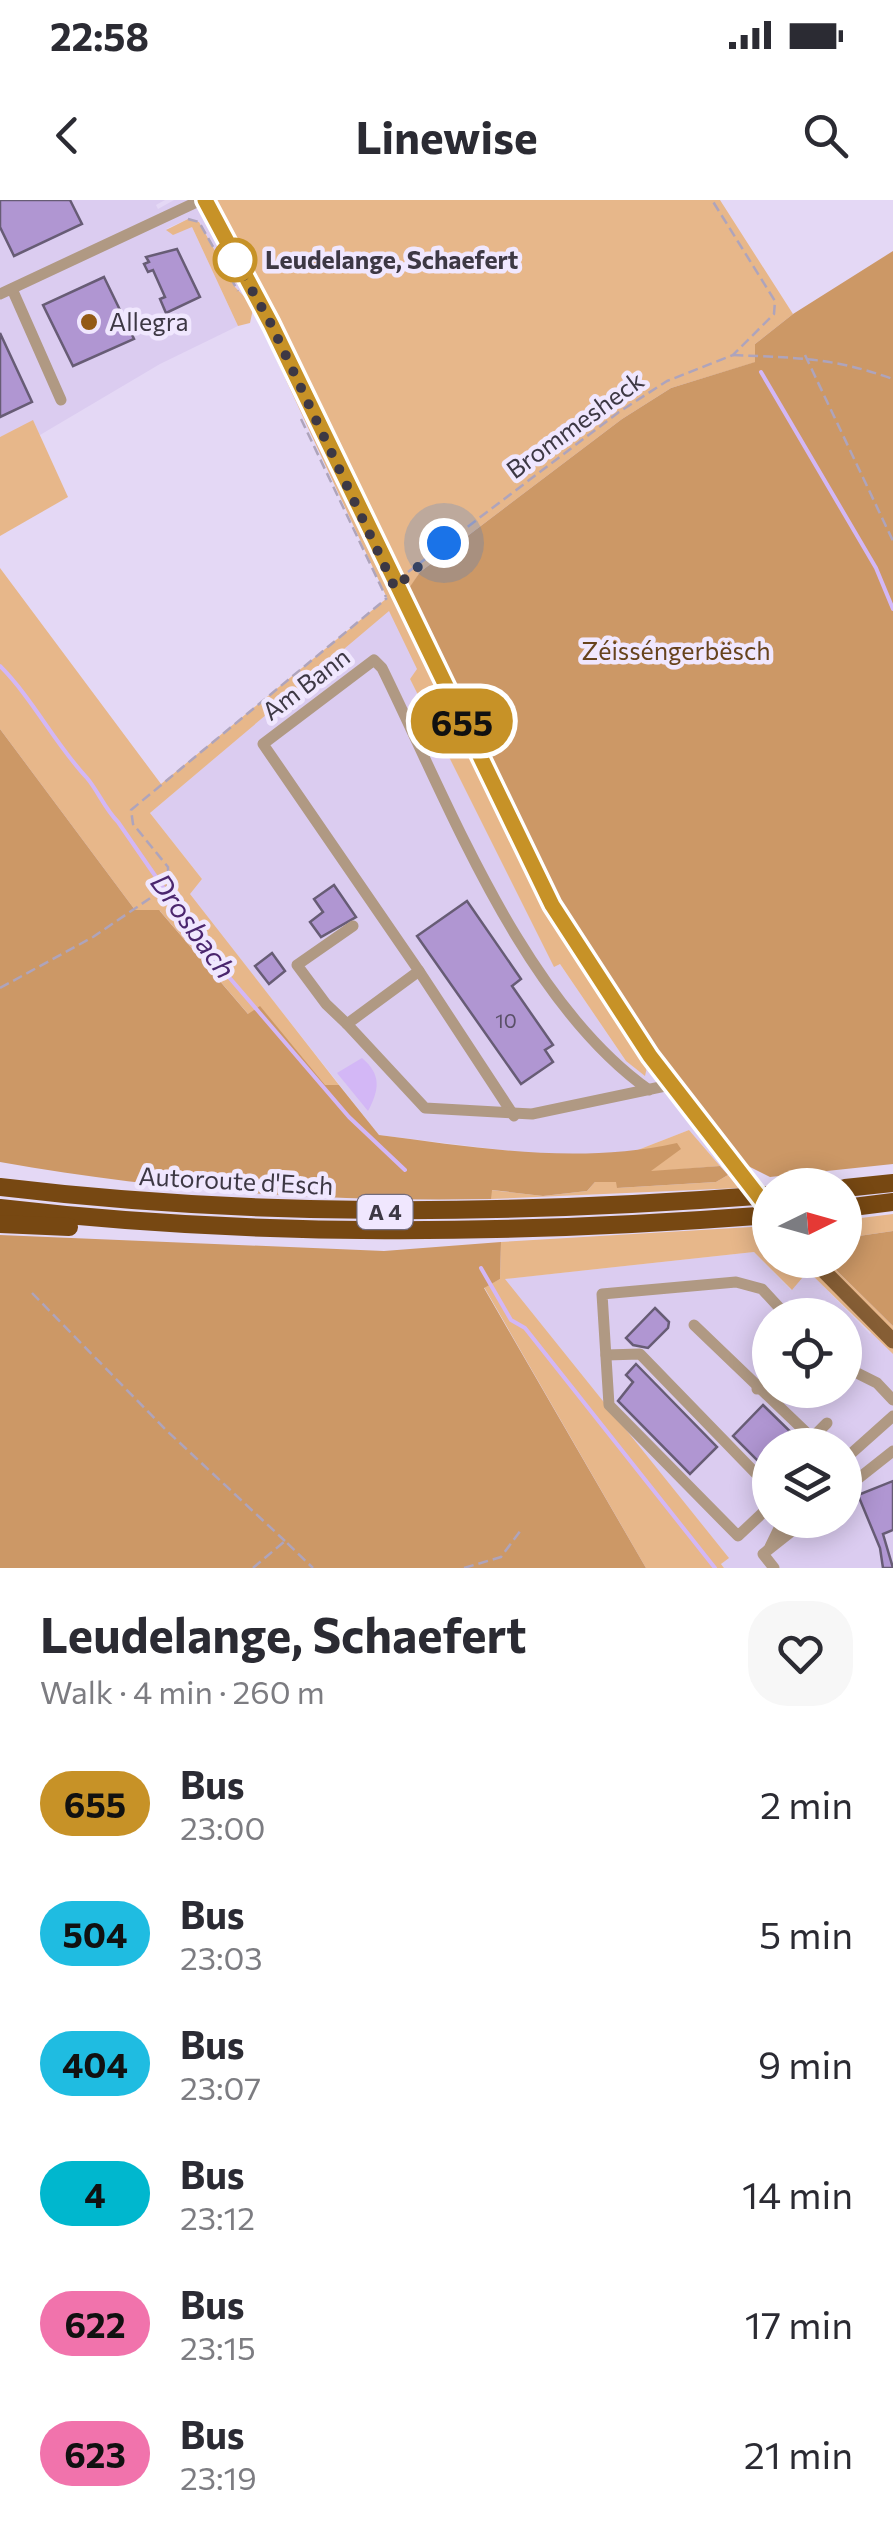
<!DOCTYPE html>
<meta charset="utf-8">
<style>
:root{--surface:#fff;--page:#f7f7f7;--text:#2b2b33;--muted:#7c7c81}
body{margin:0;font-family:Commissioner,sans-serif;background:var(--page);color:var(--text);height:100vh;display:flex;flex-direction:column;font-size:38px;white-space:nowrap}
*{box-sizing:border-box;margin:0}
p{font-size:32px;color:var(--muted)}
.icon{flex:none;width:55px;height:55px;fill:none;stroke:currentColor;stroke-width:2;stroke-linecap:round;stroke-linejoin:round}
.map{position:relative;height:1368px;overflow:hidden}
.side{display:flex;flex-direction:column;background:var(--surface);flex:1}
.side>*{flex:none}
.badge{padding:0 20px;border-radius:32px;font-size:35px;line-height:65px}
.needle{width:65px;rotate:85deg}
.fabs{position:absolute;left:752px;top:968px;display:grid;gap:20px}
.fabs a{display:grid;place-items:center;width:110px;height:110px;border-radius:50%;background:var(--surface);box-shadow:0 5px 25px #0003;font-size:50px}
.you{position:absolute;width:50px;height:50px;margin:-25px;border:8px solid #fff;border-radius:50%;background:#1a73e8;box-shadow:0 0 0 15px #1a73e833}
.map>.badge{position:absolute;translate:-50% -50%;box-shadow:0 0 0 5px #fff}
.round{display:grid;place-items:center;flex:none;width:105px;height:105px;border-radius:40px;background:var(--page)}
.headline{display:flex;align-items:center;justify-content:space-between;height:170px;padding:0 40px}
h1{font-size:48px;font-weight:700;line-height:75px}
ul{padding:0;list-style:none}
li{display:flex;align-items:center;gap:30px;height:130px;padding:0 40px}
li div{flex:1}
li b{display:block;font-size:38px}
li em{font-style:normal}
li .badge{min-width:110px;font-weight:700;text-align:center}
.status{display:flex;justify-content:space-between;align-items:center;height:70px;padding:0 50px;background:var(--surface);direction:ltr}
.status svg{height:28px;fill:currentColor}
header{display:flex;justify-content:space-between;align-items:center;height:130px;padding:0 40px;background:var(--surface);font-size:45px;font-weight:700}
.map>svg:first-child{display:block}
.built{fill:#dbccf0;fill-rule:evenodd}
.green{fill:#e7b78a}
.forest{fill:#cc9866}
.water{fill:#d3b7f6}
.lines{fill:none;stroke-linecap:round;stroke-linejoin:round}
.stream{stroke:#d3b7f6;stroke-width:4}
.building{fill:#b096d2;stroke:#675c75;stroke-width:2.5}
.path{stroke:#aea4bc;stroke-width:2.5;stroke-dasharray:10 5;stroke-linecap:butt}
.minor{stroke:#b09983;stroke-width:11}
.major{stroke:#865e35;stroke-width:15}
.highway{stroke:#774812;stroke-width:18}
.major-bridge{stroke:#865e35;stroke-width:15}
.line-casing{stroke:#fff;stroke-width:22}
.line{stroke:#c79227;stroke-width:15}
.walk{stroke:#3d3844;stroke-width:10;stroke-dasharray:0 18}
.stop-dot{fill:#fff;stroke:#c79227;stroke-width:5}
.poi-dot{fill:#935915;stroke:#f0e7fe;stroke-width:4}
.labels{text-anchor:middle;stroke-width:9;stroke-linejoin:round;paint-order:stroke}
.number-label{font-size:20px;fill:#5a5068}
.shield{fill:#f0e7fe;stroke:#736c7c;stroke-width:2.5}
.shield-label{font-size:22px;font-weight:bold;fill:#3d3844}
.stop-label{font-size:25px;font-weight:bold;fill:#3d3844;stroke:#f0e7fe;text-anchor:start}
.poi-label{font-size:25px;fill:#3d3844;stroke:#f0e7fe;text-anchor:start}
.street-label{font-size:25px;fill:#3d3844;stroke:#f0e7fe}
.park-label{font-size:25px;fill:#67431d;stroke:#f0e7fe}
.water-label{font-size:28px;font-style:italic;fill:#4b266e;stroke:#f0e7fe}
</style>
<div class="status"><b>22:58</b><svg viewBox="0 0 49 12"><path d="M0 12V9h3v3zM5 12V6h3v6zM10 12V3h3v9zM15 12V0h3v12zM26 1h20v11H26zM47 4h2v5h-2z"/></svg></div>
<header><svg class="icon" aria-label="back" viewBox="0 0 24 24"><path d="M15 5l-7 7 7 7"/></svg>Linewise<svg class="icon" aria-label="search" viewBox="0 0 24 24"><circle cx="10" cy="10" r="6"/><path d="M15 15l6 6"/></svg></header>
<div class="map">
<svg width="893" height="1368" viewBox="0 0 893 1368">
<rect width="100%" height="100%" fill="#e4d8f5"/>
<!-- built -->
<g class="built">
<path d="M0 0H165L156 5 158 9 174 0H216L271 124 235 87 199 22 188 19 166 29 192 27 238 126 160 164 40 235 33 221 0 237Z"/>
<path d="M389 410 418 469 410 479 554 766 560 764 626 861 650 856 730 964 720 966 689 930 630 953 558 957 379 935 189 694 202 679 150 613Z"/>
<path d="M754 1052 791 1090 808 1070 870 1134 893 1108V1368H724L721 1364 728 1357 504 1079ZM770 1115H845V1190H770ZM770 1245H845V1320H770Z"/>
</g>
<!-- green -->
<g class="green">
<path d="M216 0H720L793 114 755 144 756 162 671 188 622 219 420 372 406 394 654 849 740 962 730 964 649 858 645 876 626 861 560 764 554 767 410 479 417 469 389 411 150 613 202 679 190 694 339 885 325 886 260 807 249 815 160 711 135 710 0 529V368L161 584 387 398 253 109 250 123 238 126 192 27 173 35 166 30 188 19 199 22 235 87 269 122Z"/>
<path d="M33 220 68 297 0 336V237Z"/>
<path d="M689 930 720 966 649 972 630 953Z"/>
<path d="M728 975 739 988 491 999V990L543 996 587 991 595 982H617V988L716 982Z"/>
<path d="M893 1014V1031L845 1038V1020Z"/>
<path d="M770 1026V1060H826L893 1126V1154L808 1071 792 1090 754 1052 505 1079 729 1358 721 1364 724 1368H646L484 1087 500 1079 501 1042Z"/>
</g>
<!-- forest -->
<g class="forest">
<path d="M893 51V964L770 977 740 962 654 849 558 702 405 394 420 372 622 219 671 188 755 162V144L793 114Z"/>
<path d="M0 529 135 710H159L248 814 260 806 325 885H339L379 935C480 948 577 965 677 943L681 949 651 971 720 966 728 975 716 982 617 988 616 982H595L587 991 543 996 492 990 491 999C326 1002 163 991 0 962Z"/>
<path d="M893 1031V1126L826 1060H845V1038Z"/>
<path d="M0 1035 384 1051 501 1042 500 1079 484 1088 646 1368H0Z"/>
</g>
<!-- water -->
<path class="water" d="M362 858C382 875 379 890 368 911L337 873Z"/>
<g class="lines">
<!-- stream -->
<g class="stream">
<path d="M761 172 876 368 893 409"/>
<path d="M0 466C33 499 55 544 87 578 98 591 105 609 118 622L210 755 349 917 405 970"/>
<path d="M481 1068 511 1120 525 1128 715 1368"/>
</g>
</g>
<!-- building -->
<g class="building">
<path d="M0 0H70L82 24 14 56 0 27Z"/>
<path d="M177 49 200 97 166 113 160 99 165 97 153 70 148 72 144 64 149 62 146 57Z"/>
<path d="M104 77 134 139 73 166 43 105Z"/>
<path d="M0 133 32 202 0 217Z"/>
<path d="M334 685 356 717 321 737 310 722 323 712 314 699Z"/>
<path d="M467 701 521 779 512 786 553 845 545 850 553 862 521 884 417 736Z"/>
<path d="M272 753 285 771 269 784 255 766Z"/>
<path d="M655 1108 669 1122 668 1128 648 1148 633 1145 626 1138Z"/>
<path d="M636 1164 717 1247 690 1274 618 1201 633 1182 626 1175Z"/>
<path d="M763 1205 804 1245H770V1273L733 1236Z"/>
<path d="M893 1281V1330L883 1334 893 1368H883L880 1348 858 1295Z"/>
</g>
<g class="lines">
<!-- path -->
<g class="path">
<path d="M188 19 199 22 238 91"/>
<path d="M733 155C797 158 831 157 893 179"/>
<path d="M805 155 893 341"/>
<path d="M301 219 386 397"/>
<path d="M408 372 619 212 667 181 733 155 774 114 775 101 712 0"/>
<path d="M0 788 93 737 168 686V667L133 624 131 610 387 398"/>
<path d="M32 1093 166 1230 285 1341"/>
<path d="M253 1368 285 1341 313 1368"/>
<path d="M464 1368 501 1357 521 1330"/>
</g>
<!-- minor -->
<g class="minor">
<path d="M12 89 61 200"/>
<path d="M0 94 201 0"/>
<path d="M419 771 514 916"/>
<path d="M347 824 326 804 297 765 353 726"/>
<path d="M649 890C523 801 449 604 382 468L374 460 263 544 419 771 347 824 425 908 532 914 670 885"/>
<path d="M694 1125 812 1238 827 1223"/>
<path d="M606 1155 640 1154 770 1288"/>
<path d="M845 1167 877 1183 893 1200"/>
<path d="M757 1189 770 1176"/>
<path d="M845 1259 893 1216"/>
<path d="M845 1289 893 1251"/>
<path d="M770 1306 738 1336 609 1205 602 1094 736 1082 762 1089 786 1115"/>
<path d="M770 1347 783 1320"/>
<path d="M774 1368 763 1354 806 1320"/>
</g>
<!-- major -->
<g class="major">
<path d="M205 0 271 124 553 705 650 856 730 964"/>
<path d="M813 1060 893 1141"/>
</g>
<!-- highway -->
<g class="highway">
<path d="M0 987C257 1018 512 1015 770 995"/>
<path d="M845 988 893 983"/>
<path d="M0 1008C257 1038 512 1035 770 1015"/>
<path d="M845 1008 893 1002"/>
<path d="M0 1024 69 1027"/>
</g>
<!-- major-bridge -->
<path class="major-bridge" d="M730 964 770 1011"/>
</g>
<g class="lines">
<!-- line casing -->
<g class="line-casing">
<path id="line" d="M205 0 271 124 552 705 650 856 770 1011"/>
</g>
<!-- line -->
<use href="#line" class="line"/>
<!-- walk -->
<path class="walk" d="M235 60 271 124 395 388 444 343"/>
</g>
<!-- markers -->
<circle class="stop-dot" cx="235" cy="60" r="20"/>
<circle class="poi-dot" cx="89" cy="122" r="10"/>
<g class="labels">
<!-- number labels -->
<g class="number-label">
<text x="506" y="828">10</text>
</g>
<!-- shield labels -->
<rect class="shield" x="357.5" y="995" width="55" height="34" rx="8"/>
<g class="shield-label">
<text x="385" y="1020">A 4</text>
</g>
<!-- stop labels -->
<g class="stop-label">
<text x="265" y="69">Leudelange, Schaefert</text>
</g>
<!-- poi labels -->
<g class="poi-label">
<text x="109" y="131">Allegra</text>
</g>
<!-- street labels -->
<g class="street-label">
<text transform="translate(575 225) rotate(-36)" y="9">Brommesheck</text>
<text transform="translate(306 484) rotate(-37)" y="9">Am Bann</text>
<text transform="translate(236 981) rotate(3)" y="9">Autoroute d'Esch</text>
</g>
<!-- park labels -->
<g class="park-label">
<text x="676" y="460">Zéisséngerbësch</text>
</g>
<!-- water labels -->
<g class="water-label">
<text transform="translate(193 726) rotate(54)" y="10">Drosbach</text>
</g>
</g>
</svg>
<div class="fabs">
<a><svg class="needle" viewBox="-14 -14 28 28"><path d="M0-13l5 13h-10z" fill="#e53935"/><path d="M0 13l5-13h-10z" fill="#7c7c81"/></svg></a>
<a><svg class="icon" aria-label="locate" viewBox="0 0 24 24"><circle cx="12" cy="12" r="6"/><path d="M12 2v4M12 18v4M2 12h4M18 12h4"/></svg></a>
<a><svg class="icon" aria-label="layers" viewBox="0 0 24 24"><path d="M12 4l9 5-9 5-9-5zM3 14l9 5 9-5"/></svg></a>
</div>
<div class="you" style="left:444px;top:343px"></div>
<b class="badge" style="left:462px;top:521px;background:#c79227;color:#111">655</b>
</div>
<section class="side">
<div class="headline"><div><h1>Leudelange, Schaefert</h1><p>Walk · 4 min · 260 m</p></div><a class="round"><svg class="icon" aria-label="heart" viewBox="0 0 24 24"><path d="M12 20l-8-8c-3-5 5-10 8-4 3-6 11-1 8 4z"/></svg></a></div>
<ul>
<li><span class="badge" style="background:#c79227;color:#111">655</span><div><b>Bus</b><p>23:00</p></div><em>2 min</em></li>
<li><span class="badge" style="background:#1fbce1;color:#111">504</span><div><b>Bus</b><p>23:03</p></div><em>5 min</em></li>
<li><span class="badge" style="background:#1fbce1;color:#111">404</span><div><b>Bus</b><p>23:07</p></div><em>9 min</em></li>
<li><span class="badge" style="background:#00b7ce;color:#111">4</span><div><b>Bus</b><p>23:12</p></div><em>14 min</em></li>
<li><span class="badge" style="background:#f173ac;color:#111">622</span><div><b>Bus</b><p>23:15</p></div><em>17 min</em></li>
<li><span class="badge" style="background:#f173ac;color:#111">623</span><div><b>Bus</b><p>23:19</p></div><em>21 min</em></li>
</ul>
</section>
